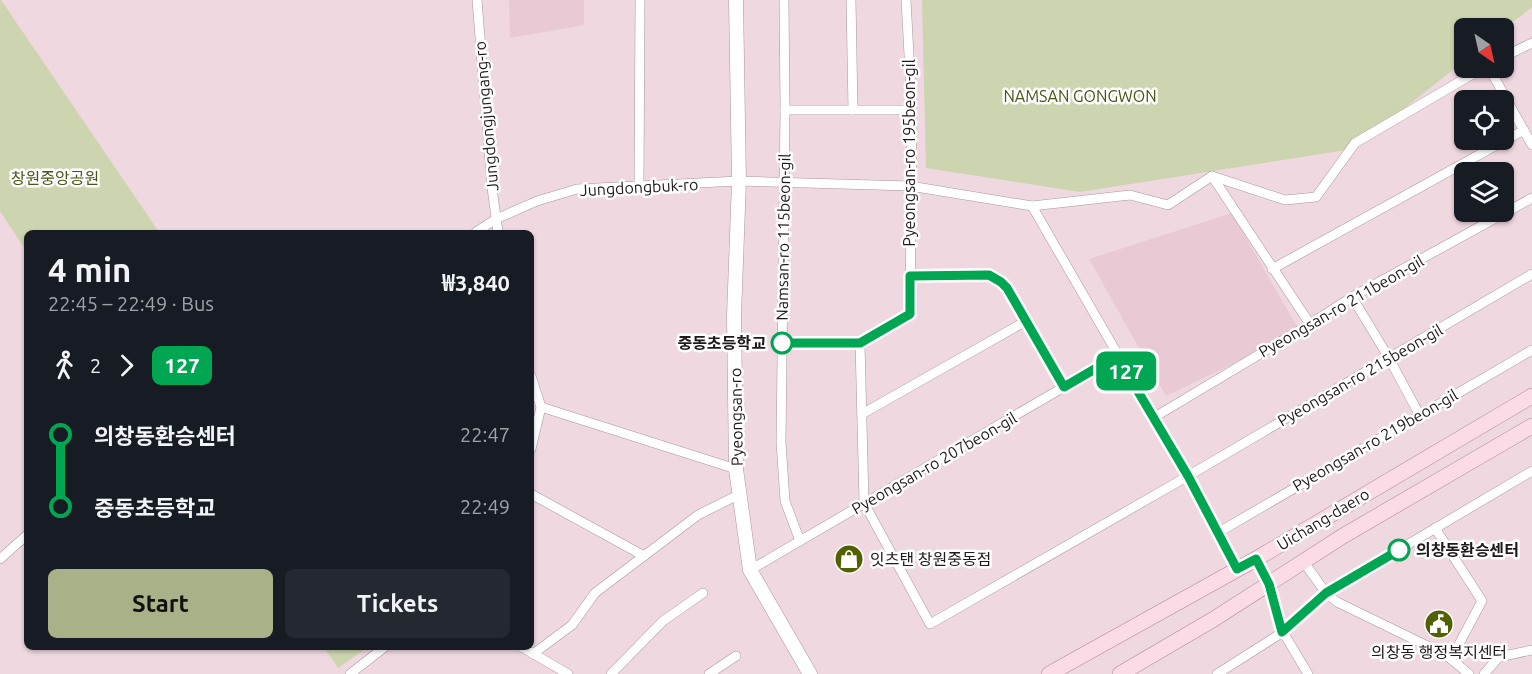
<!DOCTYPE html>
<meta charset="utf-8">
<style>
:root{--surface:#171b24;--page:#242831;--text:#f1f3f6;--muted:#9ea1a6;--accent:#a9b188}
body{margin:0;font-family:Ubuntu,"Noto Sans KR",sans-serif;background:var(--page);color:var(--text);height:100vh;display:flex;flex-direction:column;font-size:22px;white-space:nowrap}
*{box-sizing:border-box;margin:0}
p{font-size:20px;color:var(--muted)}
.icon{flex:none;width:33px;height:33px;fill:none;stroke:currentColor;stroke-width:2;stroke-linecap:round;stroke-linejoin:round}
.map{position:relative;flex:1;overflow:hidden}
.side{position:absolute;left:24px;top:230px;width:510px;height:420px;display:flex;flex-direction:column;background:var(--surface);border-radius:9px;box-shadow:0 2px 4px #0004}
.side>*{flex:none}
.badge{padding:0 12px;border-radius:9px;font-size:21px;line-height:39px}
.needle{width:39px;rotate:146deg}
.buttons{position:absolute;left:1454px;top:18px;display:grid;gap:12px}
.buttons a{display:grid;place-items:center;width:60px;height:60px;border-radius:9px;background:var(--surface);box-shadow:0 2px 4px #0004;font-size:30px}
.map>.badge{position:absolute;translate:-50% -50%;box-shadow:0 0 0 3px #fff}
.legs{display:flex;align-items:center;gap:9px;height:66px;padding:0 24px;font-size:20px}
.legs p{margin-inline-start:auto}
.headline{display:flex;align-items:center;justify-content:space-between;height:102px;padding:0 24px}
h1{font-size:33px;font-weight:700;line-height:45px}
.button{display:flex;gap:12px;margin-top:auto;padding:12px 24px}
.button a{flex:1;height:69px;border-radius:9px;background:var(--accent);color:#111;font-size:24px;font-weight:700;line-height:69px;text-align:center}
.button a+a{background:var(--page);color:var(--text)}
ul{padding:0 24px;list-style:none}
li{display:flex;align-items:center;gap:21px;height:72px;font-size:22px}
li i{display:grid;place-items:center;width:9px;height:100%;margin:0 8px;background:currentColor}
li i::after{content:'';width:15px;height:15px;margin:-8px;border:4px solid;border-radius:50%;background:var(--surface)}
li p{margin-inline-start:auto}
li:first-child i{background:linear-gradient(#0000 50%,currentColor 0)}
li:last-child i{background:linear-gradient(currentColor 50%,#0000 0)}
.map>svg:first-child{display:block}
.built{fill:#e9cad4}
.green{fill:#ccd5af}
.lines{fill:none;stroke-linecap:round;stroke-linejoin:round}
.minor-casing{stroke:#ab969d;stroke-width:10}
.secondary-casing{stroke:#ab969d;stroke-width:15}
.primary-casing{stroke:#ac8793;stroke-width:16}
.minor{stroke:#fff;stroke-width:9}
.secondary{stroke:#fff;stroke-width:14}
.primary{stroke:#fbdbe5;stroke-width:15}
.line-1-casing{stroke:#fff;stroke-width:14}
.line-1{stroke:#00a651;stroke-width:9}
.stop-1-dot{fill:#fff;stroke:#00a651;stroke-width:3}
.labels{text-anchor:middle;stroke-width:5;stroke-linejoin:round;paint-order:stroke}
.park-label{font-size:16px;fill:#4a5616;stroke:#fff}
.street-label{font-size:16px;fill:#20181b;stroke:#fff}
.stop-label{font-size:16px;font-weight:bold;fill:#20181b;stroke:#fff;text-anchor:end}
.poi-label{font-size:16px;fill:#20181b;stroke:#fff;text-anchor:start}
</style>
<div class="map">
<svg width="1532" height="674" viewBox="0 0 1532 674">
<rect width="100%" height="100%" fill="#efd8df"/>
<!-- built -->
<g class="built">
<path d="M509 0H584V25L510 38Z"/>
<path d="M1232 213 1300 332 1166 396 1089 259Z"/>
</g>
<!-- green -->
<g class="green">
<path d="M0 0H1L159 232H27V252L0 211Z"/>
<path d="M922 0H1532V7L1503 30 1464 28V61L1353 149 1080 192 926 168Z"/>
<path d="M324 647H368L338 668Z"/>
</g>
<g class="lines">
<!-- minor casing -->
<g class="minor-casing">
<g id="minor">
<path d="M477 0 492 188 498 232"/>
<path d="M784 0 785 110 781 442 785 501 800 541"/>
<path d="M851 0 853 110"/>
<path d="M1503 57 1532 43"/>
<path d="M1489 68 1532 145"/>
<path d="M785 110H912"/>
<path d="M1212 176 1310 324"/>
<path d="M639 187 640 0"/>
<path d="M1032 206 1188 476 1237 569"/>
<path d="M476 232 496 219 537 201 577 189 739 181 910 186 1032 206 1130 195 1168 205 1212 176 1285 200 1316 197 1355 143 1483 68"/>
<path d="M1272 269 1524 130"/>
<path d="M910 276 989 275 1007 288 1064 387"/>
<path d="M1352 297 1389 358 1419 414"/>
<path d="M782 343H860L910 314 912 110 906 0"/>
<path d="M860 343 864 503 930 624 1188 476 1532 274"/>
<path d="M531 376 541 407 531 449"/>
<path d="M541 407 736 469"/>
<path d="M862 414 1026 321"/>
<path d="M1153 418 1310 324 1352 297 1532 198"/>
<path d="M531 494 644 556"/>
<path d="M1435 528 1482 601 1451 659"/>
<path d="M1219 532 1532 350"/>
<path d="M0 559 27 535"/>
<path d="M1256 559 1269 584 1283 632 1308 674"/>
<path d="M1303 561 1326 593 1337 602 1446 655 1469 674"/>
<path d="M750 570 1117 356"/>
<path d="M520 646 568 674"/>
<path d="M533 654 572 625 595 593 698 515 740 494"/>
<path d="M350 674 386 646"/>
<path d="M611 674 663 621 703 593"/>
<path d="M709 674 736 656"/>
<path d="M1217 674 1283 632 1326 593 1532 471"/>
<path d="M1484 674 1499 657 1532 650"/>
</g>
</g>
<!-- secondary casing -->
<g class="secondary-casing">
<path id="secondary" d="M736 0 739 181 734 316 736 469 750 570 810 674"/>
</g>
<!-- primary casing -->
<g class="primary-casing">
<g id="primary">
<path d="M1049 674 1256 559 1532 396"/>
<path d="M1120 674 1214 619 1343 536 1532 426"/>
</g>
</g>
<!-- minor -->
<use href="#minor" class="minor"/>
<!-- secondary -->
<use href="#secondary" class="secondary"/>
<!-- primary -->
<use href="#primary" class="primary"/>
</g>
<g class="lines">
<!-- line-1 casing -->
<g class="line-1-casing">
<path id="line-1" d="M782 343H860L910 314V276L989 275 1001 282 1007 288 1064 387 1117 356 1188 476 1237 569 1256 559 1269 584 1282 632 1326 593 1399 550"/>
</g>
<!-- line-1 -->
<use href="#line-1" class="line-1"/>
</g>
<!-- icons -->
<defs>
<g id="shop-disc" transform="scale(1.5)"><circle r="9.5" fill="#526001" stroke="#fff"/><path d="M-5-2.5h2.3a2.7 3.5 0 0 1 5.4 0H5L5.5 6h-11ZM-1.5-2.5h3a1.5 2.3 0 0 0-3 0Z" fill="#fff"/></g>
<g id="civic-disc" transform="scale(1.5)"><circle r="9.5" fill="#526001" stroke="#fff"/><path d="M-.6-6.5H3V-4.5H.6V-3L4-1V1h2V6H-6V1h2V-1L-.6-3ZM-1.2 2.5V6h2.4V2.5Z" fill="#fff"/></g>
</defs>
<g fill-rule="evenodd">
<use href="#shop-disc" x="849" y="559"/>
<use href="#civic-disc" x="1439" y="624"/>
</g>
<!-- markers -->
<g class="stop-1-dot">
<circle cx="782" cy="343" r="10"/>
<circle cx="1399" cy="550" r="10"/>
</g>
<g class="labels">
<!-- park labels -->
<g class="park-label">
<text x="1080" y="102">NAMSAN GONGWON</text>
<text x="55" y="184">창원중앙공원</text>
</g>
<!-- street labels -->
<g class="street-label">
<text transform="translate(486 116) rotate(-95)" y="6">Jungdongjungang-ro</text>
<text transform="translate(909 153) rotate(-90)" y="6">Pyeongsan-ro 195beon-gil</text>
<text transform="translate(639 187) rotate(-3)" y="6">Jungdongbuk-ro</text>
<text transform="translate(783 237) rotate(-89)" y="6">Namsan-ro 115beon-gil</text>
<text transform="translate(1341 306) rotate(-30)" y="6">Pyeongsan-ro 211beon-gil</text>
<text transform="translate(1360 375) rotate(-30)" y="6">Pyeongsan-ro 215beon-gil</text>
<text transform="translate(736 417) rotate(-91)" y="6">Pyeongsan-ro</text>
<text transform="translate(1375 440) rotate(-30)" y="6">Pyeongsan-ro 219beon-gil</text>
<text transform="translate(934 463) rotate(-30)" y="6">Pyeongsan-ro 207beon-gil</text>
<text transform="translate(1323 519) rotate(-31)" y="6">Uichang-daero</text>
</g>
<!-- stop labels -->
<g class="stop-label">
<text x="766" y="349">중동초등학교</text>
<text x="1416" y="556" text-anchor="start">의창동환승센터</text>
</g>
<!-- poi labels -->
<g class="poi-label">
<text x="870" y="565">잇츠탠 창원중동점</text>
<text x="1439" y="658" text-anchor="middle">의창동 행정복지센터</text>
</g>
</g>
</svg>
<div class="buttons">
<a><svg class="needle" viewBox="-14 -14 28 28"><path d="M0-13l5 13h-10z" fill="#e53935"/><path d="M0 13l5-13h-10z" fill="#9ea1a6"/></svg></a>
<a><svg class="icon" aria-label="locate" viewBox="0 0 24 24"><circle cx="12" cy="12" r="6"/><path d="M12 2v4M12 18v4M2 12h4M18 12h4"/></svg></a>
<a><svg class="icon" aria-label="layers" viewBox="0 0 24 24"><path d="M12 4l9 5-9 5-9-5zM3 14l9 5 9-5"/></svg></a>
</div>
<b class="badge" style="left:1126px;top:371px;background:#00a651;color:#fff">127</b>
<section class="side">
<div class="headline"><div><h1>4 min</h1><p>22:45 – 22:49 · Bus</p></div><b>₩3,840</b></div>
<div class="legs"><svg class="icon" aria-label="walk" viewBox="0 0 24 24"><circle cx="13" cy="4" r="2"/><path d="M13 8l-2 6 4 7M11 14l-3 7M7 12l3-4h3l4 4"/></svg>2<svg class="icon" aria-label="forward" viewBox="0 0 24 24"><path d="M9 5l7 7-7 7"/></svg><b class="badge" style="background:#00a651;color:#fff">127</b></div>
<ul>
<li><i style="color:#00a651"></i><b>의창동환승센터</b><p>22:47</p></li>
<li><i style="color:#00a651"></i><b>중동초등학교</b><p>22:49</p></li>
</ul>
<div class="button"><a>Start</a><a>Tickets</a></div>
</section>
</div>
